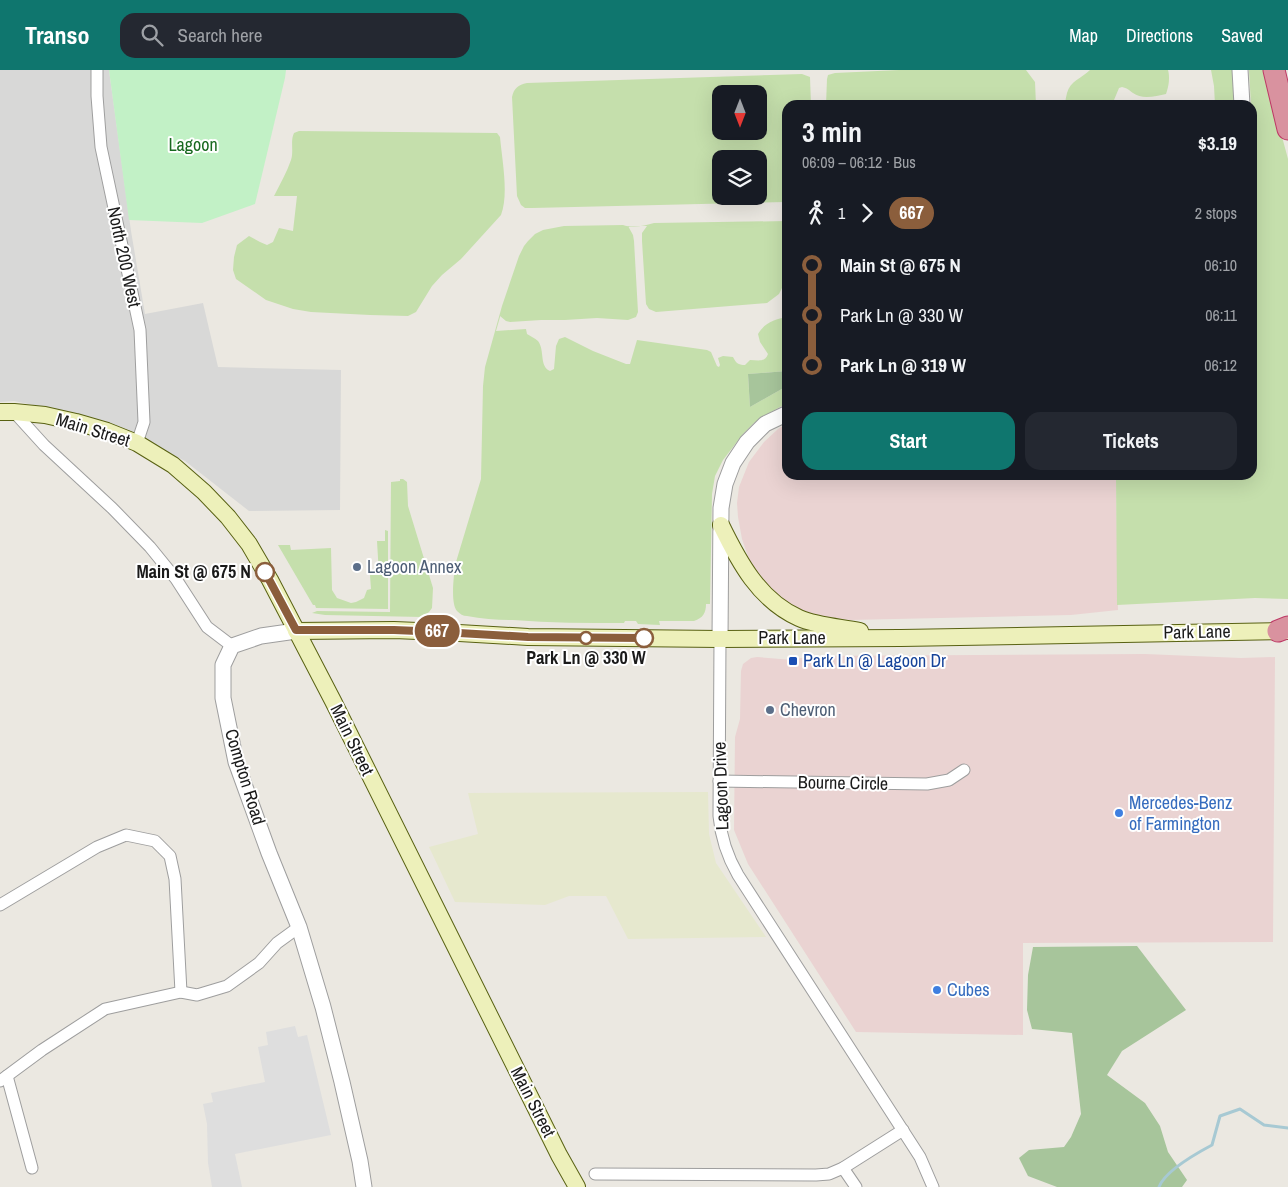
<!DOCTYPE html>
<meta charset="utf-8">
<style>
:root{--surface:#171b24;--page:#242831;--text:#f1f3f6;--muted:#9ea1a6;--accent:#0f766e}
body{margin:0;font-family:"Archivo Narrow",sans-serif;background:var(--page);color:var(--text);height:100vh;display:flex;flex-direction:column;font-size:19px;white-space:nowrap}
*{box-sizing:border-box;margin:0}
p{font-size:16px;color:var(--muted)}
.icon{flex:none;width:28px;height:28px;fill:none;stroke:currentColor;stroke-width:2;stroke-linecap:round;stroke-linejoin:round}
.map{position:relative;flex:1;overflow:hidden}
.panel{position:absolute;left:782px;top:30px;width:475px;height:380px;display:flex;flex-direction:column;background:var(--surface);border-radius:15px;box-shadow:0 5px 20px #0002}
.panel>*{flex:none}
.badge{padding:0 10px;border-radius:16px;font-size:18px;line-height:32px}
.needle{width:32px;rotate:180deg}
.fabs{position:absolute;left:712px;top:15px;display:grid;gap:10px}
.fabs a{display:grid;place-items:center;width:55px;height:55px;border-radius:10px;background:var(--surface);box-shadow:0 5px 20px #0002;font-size:25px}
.map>.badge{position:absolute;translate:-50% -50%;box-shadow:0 0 0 2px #fff}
.legs{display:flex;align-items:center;gap:8px;height:55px;padding:0 20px;font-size:16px}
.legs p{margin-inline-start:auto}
.head{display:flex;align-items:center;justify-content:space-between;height:85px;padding:0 20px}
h1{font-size:28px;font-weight:700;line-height:38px}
.action{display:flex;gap:10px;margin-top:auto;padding:10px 20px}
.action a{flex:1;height:58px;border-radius:15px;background:var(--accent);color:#fff;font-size:20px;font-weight:700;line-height:58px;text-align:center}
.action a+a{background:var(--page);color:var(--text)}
ul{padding:0 20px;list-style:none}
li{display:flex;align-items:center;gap:18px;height:50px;font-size:19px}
li i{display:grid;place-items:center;width:8px;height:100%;margin:0 6px;background:currentColor}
li i::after{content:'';width:12px;height:12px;margin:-6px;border:4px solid;border-radius:50%;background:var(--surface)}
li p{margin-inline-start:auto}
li:first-child i{background:linear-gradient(#0000 50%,currentColor 0)}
li:last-child i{background:linear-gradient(currentColor 50%,#0000 0)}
header{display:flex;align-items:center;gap:30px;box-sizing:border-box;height:70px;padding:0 25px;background:var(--accent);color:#fff}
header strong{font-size:24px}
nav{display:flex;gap:28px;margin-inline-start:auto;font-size:18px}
.search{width:350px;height:45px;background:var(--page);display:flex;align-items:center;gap:12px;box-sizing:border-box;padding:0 18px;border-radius:15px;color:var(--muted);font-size:19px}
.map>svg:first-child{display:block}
.residential{fill:#d8d8d7}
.commercial{fill:#ead3d2}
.farmland{fill:#e6e8ce}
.grass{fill:#c5dfac;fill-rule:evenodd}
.forest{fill:#a7c59b}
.park{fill:#c2f1c6}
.parking{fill:#dedede}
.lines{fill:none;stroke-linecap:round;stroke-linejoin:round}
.stream{stroke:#a7c9d3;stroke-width:3}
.minor-casing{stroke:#9e9e9e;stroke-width:13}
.tertiary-casing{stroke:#9e9e9e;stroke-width:17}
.secondary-casing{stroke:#586112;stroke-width:18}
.motorway-casing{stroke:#be3966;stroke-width:23}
.minor{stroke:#fff;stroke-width:11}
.tertiary{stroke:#fff;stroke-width:15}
.secondary{stroke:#edf0ba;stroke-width:16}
.motorway{stroke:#d9929f;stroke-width:21}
.line-1-casing{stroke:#fff;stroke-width:11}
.line-1{stroke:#8b5e3c;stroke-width:8}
.service-dot{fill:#5c6f8a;stroke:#fff;stroke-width:2}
.stop-1-dot{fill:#fff;stroke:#8b5e3c;stroke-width:2.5}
.transit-dot{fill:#1a4fb4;stroke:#fff;stroke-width:2}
.shop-dot{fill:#3f7fe0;stroke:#fff;stroke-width:2}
.labels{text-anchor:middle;stroke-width:4;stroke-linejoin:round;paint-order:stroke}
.park-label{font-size:18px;fill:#18691f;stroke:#fff}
.street-label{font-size:18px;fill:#1a1a1a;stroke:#fff}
.service-label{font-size:18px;fill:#4e5e75;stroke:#fff;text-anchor:start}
.stop-label{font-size:18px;font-weight:bold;fill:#1a1a1a;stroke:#fff;text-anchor:end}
.transit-label{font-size:18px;fill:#164399;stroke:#fff;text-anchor:start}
.shop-label{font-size:18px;fill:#366cbe;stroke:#fff;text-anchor:start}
</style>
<header>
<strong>Transo</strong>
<div class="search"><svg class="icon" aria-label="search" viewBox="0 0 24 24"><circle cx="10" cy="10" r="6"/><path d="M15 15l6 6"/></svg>Search here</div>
<nav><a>Map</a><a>Directions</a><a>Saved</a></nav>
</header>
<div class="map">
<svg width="1288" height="1117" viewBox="0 0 1288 1117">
<rect width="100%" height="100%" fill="#ebe8e1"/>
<!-- residential -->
<path class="residential" d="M0 0H109L131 161 145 244 203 233 218 297 341 300 340 440 249 441 185 391 129 362 76 344 14 331 0 332Z"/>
<!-- commercial -->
<g class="commercial">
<path d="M787 353 788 405H1116L1118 540 1071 545 850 550 818 546 791 536 769 520 751 495 742 469 738 447 737 433 739 417 749 392 764 372 778 359Z"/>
<path d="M1145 584 1241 588 1275 587 1273 872 1023 873V965L856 962 748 794 734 760 735 667 740 649 741 601 743 594 751 588 757 587 793 590 809 586Z"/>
</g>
<!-- farmland -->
<path class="farmland" d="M708 722 709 764 716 793 766 867 628 869 606 826H569L545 835 455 832 429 777 478 764 468 723Z"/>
<!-- grass -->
<g class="grass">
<path d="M899 0H1026L1035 12 1036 35H826L827 9 828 5 835 3Z"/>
<path d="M1090 0H1168C1170 7 1169 16 1166 24 1156 26 1142 30 1133 23 1129 20 1127 18 1122 17L1119 18 1114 30 1113 35H1066C1065 30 1066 28 1067 23 1070 11 1082 8 1090 0Z"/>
<path d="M1211 0H1233L1235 35H1215L1214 16Z"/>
<path d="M1249 0H1264L1288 89V529L1255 528 1117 535 1116 405H1252V35H1251Z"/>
<path d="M802 4 810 7 811 35H788L787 132 532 138H525L521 135 517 126 512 27C514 18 518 15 527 13ZM721 24H759V61H721ZM721 89H759V126H721Z"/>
<path d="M299 61 497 63 500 67C502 90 509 124 501 145L461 189 442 205 432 216 416 242 408 246 370 245 311 242 293 239 266 230 236 209 233 200 234 187 237 175 249 166 260 172 267 175 273 172 279 158 293 161 297 126H274C280 114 287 102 291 90 294 81 290 71 294 63Z"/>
<path d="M787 151V208L779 224 767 233 656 242 649 239 646 234 642 171V163L647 156H628L633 165 634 171 638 242 636 247 628 250 597 248 565 250H541L510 252 506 251 500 246V247L496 261 526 259 527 264C530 266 535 268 538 271 545 280 539 296 550 301L554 299 556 276 559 269 565 267 593 281 626 294H630L637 270 707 280 711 282 717 296 719 297 720 295 718 288 723 286 733 287C736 293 738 295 745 295L750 290C757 290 765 293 768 284L760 272 758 264C764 253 775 249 787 247V301L748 304 750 337 787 316V333L766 345 754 353 743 364 723 390 715 406 712 424 710 534H706C706 543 703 548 694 551H659L660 555 638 554 636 551H625L624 553C587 553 550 553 513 550 498 550 482 549 467 546 463 546 460 544 457 541 450 533 454 503 456 492L481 409 483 316 485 297 502 236 519 186 524 176 528 171 535 164 543 160 564 156 623 155C632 158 645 156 654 153Z"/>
<path d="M400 409H403L407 412 408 436 433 518 432 538 429 542 422 547 325 545 312 543 317 541 390 542 391 412 400 411Z"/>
<path d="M385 460 388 461V539L316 538 315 535H313L278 475H290L291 480 331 478 332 520 337 528 351 533 356 532 364 528 367 520 371 519 370 505H379L377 471H385Z"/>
</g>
<!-- forest -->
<g class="forest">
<path d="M787 301V316L750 337 748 304Z"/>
<path d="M1137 876 1186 940 1122 981 1107 1005 1145 1033 1160 1056 1168 1082 1187 1110 1182 1117H1057L1028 1106 1019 1088 1029 1080 1064 1077 1071 1067 1081 1044 1072 963 1032 959 1027 940 1028 905 1033 877Z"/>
</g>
<!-- park -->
<path class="park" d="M109 0H286L285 8 255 134 202 153 129 150Z"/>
<!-- parking -->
<path class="parking" d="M295 956 298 967 307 965 331 1065 235 1084 242 1117H212L208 1093 207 1054 203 1034 213 1032 211 1023 265 1012 258 977 268 975 266 962Z"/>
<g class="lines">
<!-- stream -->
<path class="stream" d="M1159 1117C1165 1101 1197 1083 1212 1075L1220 1046 1240 1039 1264 1055 1288 1058"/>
<!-- minor casing -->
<g class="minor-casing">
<g id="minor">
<path d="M97 0V26L101 77 140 260 144 352 137 373"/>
<path d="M14 342 44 375 112 438 150 477 176 509 207 557 232 576"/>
<path d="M720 569 719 746C721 768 727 786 738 805L920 1087 933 1117"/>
<path d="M719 711 927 714 949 710 964 700"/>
<path d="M0 835 97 777 126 765 155 771 170 786 175 809 181 922"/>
<path d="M7 1006 32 1098"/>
<path d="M0 1011 42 980 105 939 181 922 197 925 227 916 259 893 277 873 299 857"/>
<path d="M843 1098 856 1117"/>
<path d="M595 1104 816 1105 829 1104 843 1098 903 1060"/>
</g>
</g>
<!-- tertiary casing -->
<g class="tertiary-casing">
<g id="tertiary">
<path d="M1240 0 1242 35"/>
<path d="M296 561 261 566 232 576 223 595V628L236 692 269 783 299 857 323 937 342 1012 360 1091 364 1117"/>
<path d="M720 569 721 438 725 414 733 393 747 372 765 354 788 343"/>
</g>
</g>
<!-- secondary casing -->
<g class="secondary-casing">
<g id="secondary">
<path d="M0 342H14L45 345 76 352 107 361 137 373 173 395 204 422 228 447 249 474 270 510 333 631 559 1085 577 1117"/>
<path d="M721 455C739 492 759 530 799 548 817 556 840 557 860 561"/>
<path d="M296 561 394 560 442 562 528 567 720 569 901 568 1288 561"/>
</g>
</g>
<!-- motorway casing -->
<g class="motorway-casing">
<g id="motorway">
<path d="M1274 0 1288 59"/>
<path d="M1278 561 1288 557"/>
</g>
</g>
<!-- minor -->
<use href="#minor" class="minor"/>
<!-- tertiary -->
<use href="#tertiary" class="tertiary"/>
<!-- secondary -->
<use href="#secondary" class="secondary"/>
<!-- motorway -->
<use href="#motorway" class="motorway"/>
</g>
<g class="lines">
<!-- line-1 casing -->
<g class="line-1-casing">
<path id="line-1" d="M265 502 296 560H394L442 562 528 567 644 568"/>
</g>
<!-- line-1 -->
<use href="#line-1" class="line-1"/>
</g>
<!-- markers -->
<g class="service-dot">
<circle cx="357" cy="497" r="5"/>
<circle cx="770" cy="640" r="5"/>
</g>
<g class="stop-1-dot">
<circle cx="265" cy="502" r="9"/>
<circle cx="586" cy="568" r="6"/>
<circle cx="644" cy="568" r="9"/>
</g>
<rect class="transit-dot" x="788" y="586" width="10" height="10" rx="2.5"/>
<g class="shop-dot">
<circle cx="1119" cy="743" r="5"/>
<circle cx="937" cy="920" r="5"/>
</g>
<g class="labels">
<!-- park labels -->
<g class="park-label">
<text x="193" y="81">Lagoon</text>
</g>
<!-- street labels -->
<g class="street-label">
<text transform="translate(124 187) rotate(78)" y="6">North 200 West</text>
<text transform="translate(93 360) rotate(17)" y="6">Main Street</text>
<text transform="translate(1197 562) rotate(-1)" y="6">Park Lane</text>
<text x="792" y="574">Park Lane</text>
<text transform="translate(352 670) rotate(64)" y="6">Main Street</text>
<text transform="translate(245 707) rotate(73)" y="6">Compton Road</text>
<text transform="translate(843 713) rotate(1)" y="6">Bourne Circle</text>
<text transform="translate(721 716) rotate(-92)" y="6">Lagoon Drive</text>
<text transform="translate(533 1032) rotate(63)" y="6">Main Street</text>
</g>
<!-- service labels -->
<g class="service-label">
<text x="367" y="503">Lagoon Annex</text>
<text x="780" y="646">Chevron</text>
</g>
<!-- stop labels -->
<g class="stop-label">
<text x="251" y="508">Main St @ 675 N</text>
<text x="586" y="594" text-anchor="middle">Park Ln @ 330 W</text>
</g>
<!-- transit labels -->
<g class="transit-label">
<text x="803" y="597">Park Ln @ Lagoon Dr</text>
</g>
<!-- shop labels -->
<g class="shop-label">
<text x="1129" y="739">Mercedes-Benz<tspan x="1129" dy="21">of Farmington</tspan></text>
<text x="947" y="926">Cubes</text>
</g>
</g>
</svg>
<div class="fabs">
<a><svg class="needle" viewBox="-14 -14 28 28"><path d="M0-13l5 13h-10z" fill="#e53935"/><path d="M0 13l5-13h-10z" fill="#9ea1a6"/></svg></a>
<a><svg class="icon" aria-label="layers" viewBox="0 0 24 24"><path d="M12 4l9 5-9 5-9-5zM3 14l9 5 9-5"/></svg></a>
</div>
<b class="badge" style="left:437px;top:561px;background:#8b5e3c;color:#fff">667</b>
<section class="panel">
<div class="head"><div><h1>3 min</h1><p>06:09 – 06:12 · Bus</p></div><b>$3.19</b></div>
<div class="legs"><svg class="icon" aria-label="walk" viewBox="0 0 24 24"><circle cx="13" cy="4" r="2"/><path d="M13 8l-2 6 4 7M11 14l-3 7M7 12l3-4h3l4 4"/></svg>1<svg class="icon" aria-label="forward" viewBox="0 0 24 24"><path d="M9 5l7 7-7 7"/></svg><b class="badge" style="background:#8b5e3c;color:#fff">667</b><p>2 stops</p></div>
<ul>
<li><i style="color:#8b5e3c"></i><b>Main St @ 675 N</b><p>06:10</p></li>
<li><i style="color:#8b5e3c"></i><span>Park Ln @ 330 W</span><p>06:11</p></li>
<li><i style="color:#8b5e3c"></i><b>Park Ln @ 319 W</b><p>06:12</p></li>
</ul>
<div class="action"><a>Start</a><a>Tickets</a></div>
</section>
</div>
